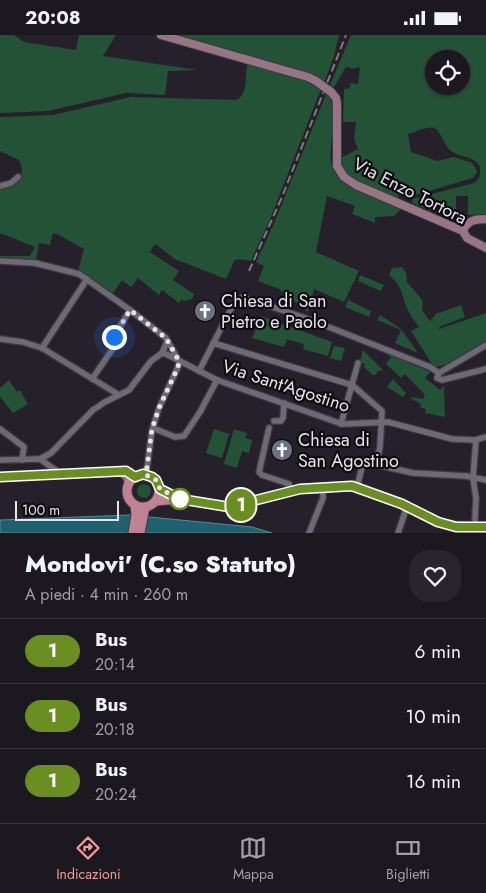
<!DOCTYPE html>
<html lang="it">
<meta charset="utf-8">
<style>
:root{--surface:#1c1820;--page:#29252d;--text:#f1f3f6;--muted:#a0a0a5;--line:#3a373e;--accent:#f59b9b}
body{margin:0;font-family:Jost,sans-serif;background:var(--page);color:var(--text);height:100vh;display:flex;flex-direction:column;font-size:19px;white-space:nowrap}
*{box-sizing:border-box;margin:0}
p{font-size:16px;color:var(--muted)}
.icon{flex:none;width:28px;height:28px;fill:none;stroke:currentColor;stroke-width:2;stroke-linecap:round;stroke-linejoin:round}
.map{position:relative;height:498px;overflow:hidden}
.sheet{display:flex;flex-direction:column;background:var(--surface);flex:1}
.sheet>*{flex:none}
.badge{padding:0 10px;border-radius:16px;font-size:18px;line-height:32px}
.buttons{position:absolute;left:425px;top:15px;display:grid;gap:10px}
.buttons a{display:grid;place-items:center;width:45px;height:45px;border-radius:50%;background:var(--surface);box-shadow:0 1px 4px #0004,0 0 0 1px var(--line);font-size:25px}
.scale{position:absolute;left:15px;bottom:12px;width:104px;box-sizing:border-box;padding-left:5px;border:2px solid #e6e3ea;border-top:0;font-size:14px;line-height:18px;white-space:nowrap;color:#e6e3ea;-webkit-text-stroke:4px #0e0b10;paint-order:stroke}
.you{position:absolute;width:25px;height:25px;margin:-12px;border:4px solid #fff;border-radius:50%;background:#1a73e8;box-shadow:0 0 0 8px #1a73e833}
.map>.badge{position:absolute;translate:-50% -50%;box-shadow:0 0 0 2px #fff}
.round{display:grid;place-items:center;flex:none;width:52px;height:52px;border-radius:20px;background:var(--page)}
.overview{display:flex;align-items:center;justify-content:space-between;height:85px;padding:0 25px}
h1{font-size:24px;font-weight:800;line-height:38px}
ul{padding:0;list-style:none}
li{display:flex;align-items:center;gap:15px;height:65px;padding:0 25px;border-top:1px solid var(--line)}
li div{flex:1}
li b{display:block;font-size:19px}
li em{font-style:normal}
li .badge{min-width:55px;font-weight:700;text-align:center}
.status{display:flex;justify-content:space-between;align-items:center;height:35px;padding:0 25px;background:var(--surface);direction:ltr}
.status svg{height:14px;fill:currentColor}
.tabs{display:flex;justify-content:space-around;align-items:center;height:70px;border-top:1px solid var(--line);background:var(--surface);font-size:14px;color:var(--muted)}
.tabs a{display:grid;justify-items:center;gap:2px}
.tabs .selected{color:var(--accent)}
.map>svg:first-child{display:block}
.green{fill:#235237;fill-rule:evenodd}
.water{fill:#1e626f;stroke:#5a8994}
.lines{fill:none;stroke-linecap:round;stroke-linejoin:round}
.street-casing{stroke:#3e3a42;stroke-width:8}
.secondary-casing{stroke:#3e3a42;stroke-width:10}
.primary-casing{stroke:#3e3a42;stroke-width:11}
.street{stroke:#6f6975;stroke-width:5.5}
.secondary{stroke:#977585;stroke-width:8}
.primary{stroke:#bf8295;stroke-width:9}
.rail{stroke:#7f7a84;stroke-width:2;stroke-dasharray:8 4;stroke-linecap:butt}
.secondary-bridge-casing{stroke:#3e3a42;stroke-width:10;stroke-linecap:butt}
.secondary-bridge{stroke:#977585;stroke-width:8}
.line-casing{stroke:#fff;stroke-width:11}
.line{stroke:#6b8e23;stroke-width:8}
.walk{stroke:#e6e3ea;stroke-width:5;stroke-dasharray:0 9}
.stop-dot{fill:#fff;stroke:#6b8e23;stroke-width:2.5}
.labels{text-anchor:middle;stroke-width:4.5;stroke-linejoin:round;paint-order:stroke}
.street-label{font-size:18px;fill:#e6e3ea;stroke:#0e0b10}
.poi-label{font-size:18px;fill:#e6e3ea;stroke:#0e0b10;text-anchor:start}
</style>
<div class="status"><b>20:08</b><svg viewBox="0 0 49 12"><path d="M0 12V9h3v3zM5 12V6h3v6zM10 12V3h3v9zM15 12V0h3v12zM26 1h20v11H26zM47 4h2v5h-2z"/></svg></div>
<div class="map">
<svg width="486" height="498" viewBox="0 0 486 498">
<rect width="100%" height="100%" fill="#26202b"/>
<!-- green -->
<g class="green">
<path d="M0 0H14L24 7 76 15 79 0H116L103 21 198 35 168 36 165 60 126 58 48 76 2 78H0Z"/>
<path d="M173 0H339L334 21 324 48Z"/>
<path d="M351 0H486V179L468 180V161H456V181L438 179 412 168 413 164 474 148C477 145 480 143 480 139 483 120 459 124 450 115 443 109 442 97 434 93 427 91 416 97 408 99L411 117 437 126 454 122 472 128 475 132 477 137 473 143 408 162 400 159 398 163C379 155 341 148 340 123L358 114 354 104 356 87H343L344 54 350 53V48L358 49 360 33 356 32 355 34 346 32 333 54 329 52ZM434 24H461V51H434Z"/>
<path d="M248 28 312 48 321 54 269 187 251 226 239 224 234 226 226 244 175 224 155 209 150 217 179 236 173 245 194 259 192 264 185 266 182 264 179 268 162 255 159 260 138 243 131 252 122 245 112 259 78 236 84 214 59 200 53 198 50 210 39 208 36 225 0 223V221H30L35 212 0 198V154C15 152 28 142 19 125L0 116V82L53 80 130 62 237 65C249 58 244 40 248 28Z"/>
<path d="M327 57C334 67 333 79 333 91 332 102 330 115 331 126 336 154 380 164 403 173L394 181 375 182V188L352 179 355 171 327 161 316 217 359 236 344 267 314 254 308 277 279 254 258 246 264 231 256 227 273 191Z"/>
<path d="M402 232 406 238 407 247 423 266 422 275 430 286 438 277 439 278 461 270 465 282 439 292V294L486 278V306L449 329 434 332 411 296 419 292C414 285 409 279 406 271 401 257 402 251 389 240L392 233Z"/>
<path d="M360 240 384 250 381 256 358 246Z"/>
<path d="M348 265 371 276 369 282 345 272Z"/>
<path d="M380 280 401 294 418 318 395 308 401 295 377 285Z"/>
<path d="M261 281 332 307 328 321 303 314 304 309 287 304 284 312 252 303Z"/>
<path d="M334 311 345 313 341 326 330 323Z"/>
<path d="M374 312 430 337 425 343 440 355 444 351 445 382 425 378 426 374 420 372 421 369 410 363 411 362 423 364 425 360 405 339 401 343 386 329 391 322Z"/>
<path d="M363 315 383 335 378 336 374 341 364 332 365 330 360 326Z"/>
<path d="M393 344 406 358 403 362 387 352Z"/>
<path d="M9 345 17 357 20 355 28 369 13 378 0 362V353Z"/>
<path d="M214 394 229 399 222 423 206 418Z"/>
<path d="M234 394 247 398 245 403 252 405 249 418 242 416 237 433 224 429Z"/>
<circle cx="144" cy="456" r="7"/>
</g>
<!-- water -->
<path class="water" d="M129 480 252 492 272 498H0V485Z"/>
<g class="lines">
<!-- street casing -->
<g class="street-casing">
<g id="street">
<path d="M0 151 11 148 18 142"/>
<path d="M0 226 35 228 79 239 130 275 166 303 179 326 178 332 159 373 152 395 146 440"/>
<path d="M0 304 23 307 42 313 119 360"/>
<path d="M213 308 352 350 382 376 380 412 376 430"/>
<path d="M42 313 87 244"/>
<path d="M162 318 166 319 217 345 342 389 388 387 452 404 475 405 486 402"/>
<path d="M199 336 234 268 243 262 311 285 430 332 439 338 486 310"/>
<path d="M439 338 437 343 442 345 486 334"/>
<path d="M92 344 114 312V301L130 275"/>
<path d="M274 386H281L283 383 284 368"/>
<path d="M341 389 358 328"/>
<path d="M153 393 175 402 184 401 200 377 217 345"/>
<path d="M269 393 259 437 262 440 289 449 291 457"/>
<path d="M0 394 24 412 22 425"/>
<path d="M40 424 51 418 93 375 105 367 129 355 151 326 162 318 167 307"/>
<path d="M0 425 40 424 61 439"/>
<path d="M357 452 362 432 369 428 413 438 466 441 486 445"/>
<path d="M475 484 476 463 473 443 476 405"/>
<path d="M309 498 323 463V452"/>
<path d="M398 498 407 471"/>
</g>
</g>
<!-- secondary casing -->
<g class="secondary-casing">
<g id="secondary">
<path d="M161 0 308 42 316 46"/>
<path d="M331 57 336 63 337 69V131L344 142 356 150 463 196 467 203 486 213"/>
<path d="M463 196C467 185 476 184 486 184"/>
<path d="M120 436 127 442 129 449"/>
<path d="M0 442 124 436 130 437 135 442"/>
</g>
</g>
<!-- primary casing -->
<g class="primary-casing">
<g id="primary">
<circle cx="143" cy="456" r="16"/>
<path d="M156 466 179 464 229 472 300 454 349 451 359 453 398 467 437 487 456 491 486 492"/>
<path d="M133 498 136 480 135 470"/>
<path d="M140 498 145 472"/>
</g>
</g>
<!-- street -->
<use href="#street" class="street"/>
<!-- secondary -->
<use href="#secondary" class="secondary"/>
<!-- primary -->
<use href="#primary" class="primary"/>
<!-- rail -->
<path class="rail" d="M249 236 282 162 346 0"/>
<!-- secondary-bridge casing -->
<g class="secondary-bridge-casing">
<path id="secondary-bridge" d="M316 46 331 57"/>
</g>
<!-- secondary-bridge -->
<use href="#secondary-bridge" class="secondary-bridge"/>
</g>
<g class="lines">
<!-- line casing -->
<g class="line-casing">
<path id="line" d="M0 442 126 436 135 442 143 439 152 442 156 445 160 454 180 464 229 472 300 454 352 451 402 469 438 487 456 492H486"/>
</g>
<!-- line -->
<use href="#line" class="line"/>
<!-- walk -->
<path class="walk" d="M114 302 130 275 166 303 179 326 178 332 159 373 152 394 146 440 156 445 160 454 180 464"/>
</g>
<!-- icons -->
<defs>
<g id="church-disc" transform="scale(1.125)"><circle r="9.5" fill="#6b7280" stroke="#0e0b10"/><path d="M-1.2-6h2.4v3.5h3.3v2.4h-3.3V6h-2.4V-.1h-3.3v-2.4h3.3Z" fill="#fff"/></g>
</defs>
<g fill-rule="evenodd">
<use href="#church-disc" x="205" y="276"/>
<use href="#church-disc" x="282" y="415"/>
</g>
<!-- markers -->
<circle class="stop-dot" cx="180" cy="464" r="10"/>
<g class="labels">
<!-- street labels -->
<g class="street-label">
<text transform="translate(410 156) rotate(27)" y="6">Via Enzo Tortora</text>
<text transform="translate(286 351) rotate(18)" y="6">Via Sant'Agostino</text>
</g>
<!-- poi labels -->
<g class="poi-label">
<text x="221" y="272">Chiesa di San<tspan x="221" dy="21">Pietro e Paolo</tspan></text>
<text x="298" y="411">Chiesa di<tspan x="298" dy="21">San Agostino</tspan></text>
</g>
</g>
</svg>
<div class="buttons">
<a><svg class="icon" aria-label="locate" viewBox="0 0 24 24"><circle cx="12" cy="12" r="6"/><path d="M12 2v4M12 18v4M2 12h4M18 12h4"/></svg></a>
</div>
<div class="scale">100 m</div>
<div class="you" style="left:114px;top:302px"></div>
<b class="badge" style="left:241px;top:470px;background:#6b8e23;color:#fff">1</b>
</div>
<section class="sheet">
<div class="overview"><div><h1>Mondovi' (C.so Statuto)</h1><p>A piedi · 4 min · 260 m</p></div><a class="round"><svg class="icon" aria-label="heart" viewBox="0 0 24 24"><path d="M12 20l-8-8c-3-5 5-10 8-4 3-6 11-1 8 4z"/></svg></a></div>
<ul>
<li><span class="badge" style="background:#6b8e23;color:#fff">1</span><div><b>Bus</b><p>20:14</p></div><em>6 min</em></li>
<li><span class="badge" style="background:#6b8e23;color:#fff">1</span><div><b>Bus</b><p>20:18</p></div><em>10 min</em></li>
<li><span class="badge" style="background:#6b8e23;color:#fff">1</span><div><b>Bus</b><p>20:24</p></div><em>16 min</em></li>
</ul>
</section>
<nav class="tabs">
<a class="selected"><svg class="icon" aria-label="directions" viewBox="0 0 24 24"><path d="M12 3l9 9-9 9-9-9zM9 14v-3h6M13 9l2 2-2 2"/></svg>Indicazioni</a>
<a><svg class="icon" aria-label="map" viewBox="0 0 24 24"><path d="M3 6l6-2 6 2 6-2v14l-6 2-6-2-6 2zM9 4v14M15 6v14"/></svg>Mappa</a>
<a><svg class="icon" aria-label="tickets" viewBox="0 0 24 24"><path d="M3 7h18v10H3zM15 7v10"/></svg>Biglietti</a>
</nav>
